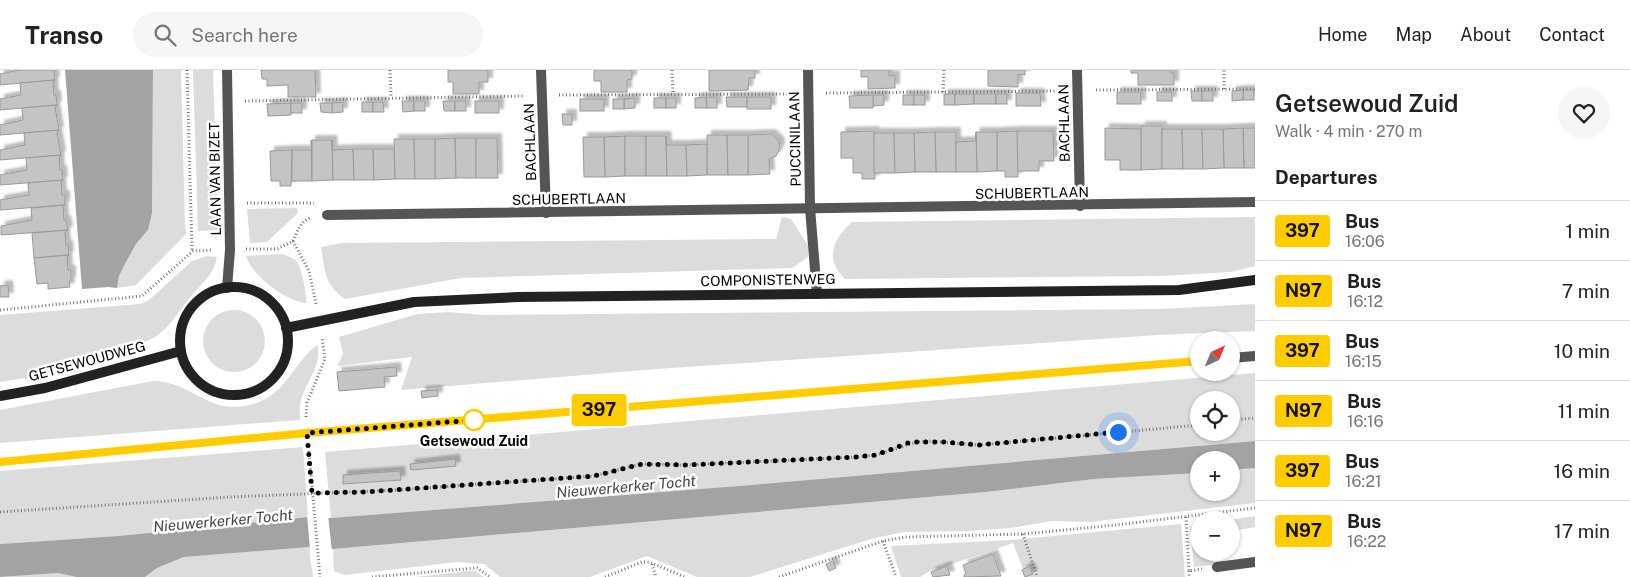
<!DOCTYPE html>
<meta charset="utf-8">
<style>
:root{--surface:#fff;--page:#f6f6f6;--text:#222;--muted:#767676;--line:#e0e0e0}
body{margin:0;font-family:"Public Sans",sans-serif;background:var(--page);color:var(--text);height:100vh;display:flex;flex-direction:column;font-size:19px;white-space:nowrap}
*{box-sizing:border-box;margin:0}
p{font-size:16px;color:var(--muted)}
.icon{flex:none;width:28px;height:28px;fill:none;stroke:currentColor;stroke-width:2;stroke-linecap:round;stroke-linejoin:round}
.map{position:relative;flex:1;overflow:hidden}
.details{display:flex;flex-direction:column;background:var(--surface);width:375px}
.details>*{flex:none}
.badge{padding:0 10px;border-radius:4px;font-size:18px;line-height:32px}
.needle{width:32px;rotate:44deg}
.fabs{position:absolute;left:1190px;top:261px;display:grid;gap:10px}
.fabs a{display:grid;place-items:center;width:50px;height:50px;border-radius:50%;background:var(--surface);box-shadow:0 1px 4px #0004;font-size:25px}
.you{position:absolute;width:25px;height:25px;margin:-12px;border:4px solid #fff;border-radius:50%;background:#1a73e8;box-shadow:0 0 0 8px #1a73e833}
.map>.badge{position:absolute;translate:-50% -50%;box-shadow:0 0 0 2px #fff}
h2{padding:0 20px;font-size:19px;line-height:45px}
.round{display:grid;place-items:center;flex:none;width:52px;height:52px;border-radius:26px;background:var(--page)}
.head{display:flex;align-items:center;justify-content:space-between;height:85px;padding:0 20px}
h1{font-size:24px;font-weight:600;line-height:38px}
ul{padding:0;list-style:none}
li{display:flex;align-items:center;gap:15px;height:60px;padding:0 20px;border-top:1px solid var(--line)}
li div{flex:1}
li b{display:block;font-size:19px}
li em{font-style:normal}
li .badge{min-width:55px;font-weight:700;text-align:center}
header{display:flex;align-items:center;gap:30px;box-sizing:border-box;height:70px;padding:0 25px;background:var(--surface);border-bottom:1px solid var(--line)}
header strong{font-size:24px}
nav{display:flex;gap:28px;margin-inline-start:auto;font-size:18px}
.search{width:350px;height:45px;background:var(--page);display:flex;align-items:center;gap:12px;box-sizing:border-box;padding:0 18px;border-radius:28px;color:var(--muted);font-size:19px}
main{display:flex;flex:1;min-height:0}
.map>svg:first-child{display:block}
.green{fill:#dcdcdc;fill-rule:evenodd}
.water{fill:#a3a3a3}
.pier{fill:#fff}
.building{fill:#c4c4c4;stroke:#999;filter:url(#shadow)}
.lines{fill:none;stroke-linecap:round;stroke-linejoin:round}
.path{stroke:#777;stroke-width:3;stroke-dasharray:1 2.5;stroke-linecap:butt}
.lane{stroke:#555;stroke-width:10}
.street{stroke:#555;stroke-width:10}
.secondary{stroke:#222;stroke-width:10}
.line-casing{stroke:#fff;stroke-width:11}
.line{stroke:#fc0;stroke-width:8}
.walk{stroke:#000;stroke-width:5;stroke-dasharray:0 9}
.stop-dot{fill:#fff;stroke:#fc0;stroke-width:2.5}
.labels{text-anchor:middle;stroke-width:5;stroke-linejoin:round;paint-order:stroke}
.street-label{font-size:14px;fill:#000;stroke:#fff}
.stop-label{font-size:14px;font-weight:bold;fill:#000;stroke:#fff}
.water-label{font-size:15px;font-style:italic;fill:#444;stroke:#fff}
</style>
<header>
<strong>Transo</strong>
<div class="search"><svg class="icon" aria-label="search" viewBox="0 0 24 24"><circle cx="10" cy="10" r="6"/><path d="M15 15l6 6"/></svg>Search here</div>
<nav><a>Home</a><a>Map</a><a>About</a><a>Contact</a></nav>
</header>
<main>
<div class="map">
<svg width="1255" height="507" viewBox="0 0 1255 507">
<defs>
<filter id="shadow"><feDropShadow dx="4.5" dy="-4.5" stdDeviation="1" flood-color="#0004"/></filter>
</defs>
<rect width="100%" height="100%" fill="#fff"/>
<!-- green -->
<g class="green">
<path d="M153 0H181L185 155 186 164 136 215 117 218 119 206 126 192 136 174 148 160 152 143Z"/>
<path d="M193 0H213L218 160 198 161Z"/>
<path d="M297 138 298 143 267 172 250 173 247 139Z"/>
<path d="M782 147 791 149 808 175V187L792 198 461 208 345 229C324 215 325 200 321 177L341 173 776 169Z"/>
<path d="M1255 147V196L1231 202 1159 206 845 209C824 189 833 169 852 152Z"/>
<path d="M282 184C287 186 294 188 297 192 302 199 307 225 306 233 286 231 252 206 246 186Z"/>
<path d="M207 186 217 187C214 204 204 211 193 224 181 237 173 254 158 265 143 275 125 277 108 283 80 292 53 302 25 310V308L0 312V245L141 234 149 230 192 191Z"/>
<path d="M1255 234V261L1158 265 657 299 401 320 412 287 337 296 343 284 339 267 417 244 449 242 485 245 1160 239Z"/>
<circle cx="234" cy="271" r="31"/>
<path d="M317 275C323 294 306 312 301 330 299 336 300 344 300 350L0 373V340L153 311C178 312 189 322 211 332 230 341 257 337 273 324 291 310 299 288 317 275Z"/>
<path d="M1255 303V371L751 415 331 448 325 382ZM1199 330H1231V362H1199Z"/>
<path d="M303 377 308 447 118 466 0 474V401Z"/>
<path d="M1255 398V433L1090 452 1052 451 1011 458 969 461 904 462 871 469 750 507H697L647 486 590 507H500L484 494 457 492 345 505 334 501 333 479 986 422 1094 409 1199 403V422H1231V400Z"/>
<path d="M1255 446V457L1231 461 1230 450Z"/>
<path d="M1181 454 1185 507H1026L1013 473 928 502 920 507H901L891 476 1012 470Z"/>
<path d="M1199 456V482L1213 483 1214 495 1194 497 1190 457Z"/>
<path d="M310 477C309 487 312 496 313 507H145L157 498 184 487Z"/>
<path d="M469 501H475L484 507H415Z"/>
<path d="M58 503 76 507H0Z"/>
</g>
<!-- water -->
<g class="water">
<path d="M65 0H153L152 143 148 160 136 174 126 192 119 206 117 218 108 217 82 219Z"/>
<path d="M1255 371V398L1231 400V390H1199V403L1094 409 986 422 333 479 310 477 184 487 157 498 145 507H76L58 503 0 507V474L118 466 308 447 331 448 751 415Z"/>
</g>
<!-- pier -->
<path class="pier" d="M307 445H328L332 482 310 479Z"/>
<!-- building -->
<g class="building">
<path d="M19 0H54L55 10 0 15V4Z"/>
<path d="M261 0H315L316 27H288V15L267 16V9H262Z"/>
<path d="M448 0H488V12H479V24H453V12H448Z"/>
<path d="M594 0H632V9L627 10V22H601V11H594Z"/>
<path d="M709 0H755V8H749L748 20 709 21Z"/>
<path d="M861 0H889V6L895 5V18L868 19V7H861Z"/>
<path d="M988 0H1025V5L1018 4V17L988 16Z"/>
<path d="M1131 0H1171V3H1174V15H1138V3H1131Z"/>
<path d="M55 10 53 12 54 25H56L57 35 0 40V29L21 25 20 13Z"/>
<rect x="1243" y="20" width="11" height="10"/>
<path d="M1243 20V30L1232 31V21Z"/>
<path d="M1191 21H1202V31H1192Z"/>
<rect x="1202" y="21" width="11" height="10"/>
<rect x="1117" y="22" width="24" height="12"/>
<rect x="1157" y="22" width="15" height="9"/>
<path d="M1016 23H1040L1041 36H1016Z"/>
<rect x="944" y="24" width="11" height="11"/>
<path d="M955 24H974V34L955 35Z"/>
<rect x="974" y="24" width="22" height="10"/>
<rect x="996" y="24" width="11" height="10"/>
<path d="M873 25H884V35L873 36Z"/>
<path d="M873 25V38H850L849 26Z"/>
<rect x="903" y="25" width="11" height="10"/>
<rect x="914" y="25" width="11" height="10"/>
<path d="M706 27 707 38H695V28Z"/>
<path d="M706 27H717V38H707Z"/>
<path d="M726 27H747V37H727Z"/>
<rect x="747" y="27" width="24" height="12"/>
<path d="M635 28V38L624 39V29Z"/>
<rect x="654" y="28" width="12" height="10"/>
<rect x="666" y="28" width="10" height="10"/>
<rect x="580" y="29" width="24" height="12"/>
<rect x="613" y="29" width="11" height="10"/>
<path d="M402 31H414V41L403 42Z"/>
<rect x="414" y="31" width="11" height="10"/>
<path d="M443 31H455V41H444Z"/>
<rect x="455" y="31" width="11" height="10"/>
<rect x="475" y="31" width="24" height="12"/>
<path d="M343 32V42L332 43V33Z"/>
<rect x="362" y="32" width="11" height="10"/>
<path d="M373 32H383L384 42H373Z"/>
<path d="M291 33V45L268 46 267 34Z"/>
<rect x="291" y="33" width="11" height="10"/>
<path d="M320 33H332V43L321 42Z"/>
<path d="M57 35 55 37 59 60 0 65V55L23 50 22 38Z"/>
<path d="M562 44H572V55H563Z"/>
<path d="M1141 56H1162V99L1141 100Z"/>
<path d="M1105 58 1141 59V100H1120V90H1105Z"/>
<path d="M1243 58H1255V98H1244Z"/>
<path d="M1243 58 1244 98H1224L1223 59Z"/>
<path d="M1162 59H1182L1183 99H1162Z"/>
<path d="M1182 59H1202L1203 99H1183Z"/>
<path d="M1202 59H1223L1224 98 1203 99Z"/>
<path d="M59 60 57 62 61 85 0 90V80L25 75 24 63Z"/>
<path d="M874 61 875 109H862V103H853V88H841V62Z"/>
<path d="M1017 61H1053L1054 91H1039V101H1017Z"/>
<path d="M1017 61 1018 107H1005V101H997V62Z"/>
<path d="M935 62H956V102H936Z"/>
<path d="M935 62 936 102H915L914 63Z"/>
<path d="M976 62H997V101L977 102Z"/>
<path d="M976 62 977 102H956V72L975 71Z"/>
<path d="M874 63H894L895 103H874Z"/>
<path d="M894 63H914L915 102 895 103Z"/>
<path d="M771 64 779 71 780 77 776 86 769 89 770 104 748 105V65Z"/>
<path d="M707 65H727L728 105H707Z"/>
<path d="M727 65H748V105H728Z"/>
<path d="M625 66V106L605 107 604 67Z"/>
<rect x="625" y="66" width="21" height="40"/>
<path d="M646 66H666L667 106H646Z"/>
<path d="M666 66 667 75H686L687 106H667Z"/>
<path d="M583 67H604L605 107H584Z"/>
<path d="M455 68 456 108 435 109V69Z"/>
<path d="M455 68H476V108H456Z"/>
<path d="M476 68H497L498 108H476Z"/>
<path d="M394 69H414L415 109H395Z"/>
<path d="M414 69H435V109H415Z"/>
<path d="M311 70 312 111H292V80H312Z"/>
<path d="M312 70H332L333 110 312 111Z"/>
<path d="M332 70 333 80 353 79 354 110H333Z"/>
<path d="M707 74V105L687 106 686 75Z"/>
<path d="M353 79H373L374 110H354Z"/>
<path d="M373 79H394L395 109 374 110Z"/>
<path d="M292 80 291 116H280V111H271L270 81Z"/>
<path d="M61 85 59 87 60 100H62L63 110 0 115V105L27 100 26 88Z"/>
<path d="M63 110 61 112 62 125H65V135L0 140V130L29 125 28 113Z"/>
<path d="M65 135 63 136 64 150H66L68 160 1 165V156L32 150 31 138Z"/>
<path d="M68 160 65 162 66 175H68L69 185 34 188 32 163Z"/>
<path d="M69 185 67 187 68 200H71V211H69L70 217 48 219V213L37 214 34 188Z"/>
<path d="M8 215 9 227H0V216Z"/>
<path d="M396 297 397 306 384 307 385 317 339 321 337 302Z"/>
<path d="M438 320V326L422 328 421 321Z"/>
<path d="M455 389 456 396 411 400 410 394Z"/>
<path d="M400 401 401 410 343 414V405Z"/>
<path d="M993 484 1001 506 964 507V505L966 504 963 495Z"/>
<path d="M833 491 836 498 829 501 826 494Z"/>
<path d="M947 496 950 505 933 507 931 502Z"/>
<path d="M1029 496 1033 504 1025 507 1022 500Z"/>
</g>
<g class="lines">
<!-- path -->
<g class="path">
<path d="M187 0 192 182"/>
<path d="M390 0 391 28"/>
<path d="M672 0 673 24"/>
<path d="M1224 19V0"/>
<path d="M1096 20 1255 19"/>
<path d="M943 22 944 0"/>
<path d="M826 23 1060 21"/>
<path d="M559 25 790 24"/>
<path d="M245 31 524 26"/>
<path d="M247 133H314"/>
<path d="M293 171C297 162 300 152 310 148"/>
<path d="M246 179H277L293 171 309 201 316 234"/>
<path d="M0 240 142 226 193 181 213 180"/>
<path d="M306 347 307 333 325 289 322 267"/>
<path d="M1231 350 1255 348"/>
<path d="M309 381 320 507"/>
<path d="M0 442 230 427 398 420 594 406 641 394 685 395 857 387 876 385 917 372 928 371 979 375 1199 355"/>
<path d="M1186 447 1189 501 1202 499"/>
<path d="M1023 464 1037 507"/>
<path d="M883 471 896 507"/>
<path d="M652 494 656 507"/>
<path d="M1189 501V507"/>
<path d="M372 507 477 498 490 507"/>
<path d="M605 507 642 492H649L685 507"/>
<path d="M779 507 883 471 906 467 1023 464 1116 455 1255 438"/>
</g>
<!-- lane -->
<g class="lane">
<path d="M1231 288 1255 286"/>
<path d="M0 392 307 363 1199 291"/>
</g>
<!-- street -->
<g class="street">
<path d="M227 0 230 180 227 218"/>
<path d="M541 0 546 143"/>
<path d="M808 0 810 138 817 224"/>
<path d="M1077 0 1080 136"/>
<path d="M327 145 1255 132"/>
<path d="M1217 497 1255 492"/>
</g>
<!-- secondary -->
<g class="secondary">
<circle cx="234" cy="271" r="54"/>
<path d="M286 258 414 232 518 227 1179 220 1255 210"/>
<path d="M0 326 45 318 181 281"/>
</g>
</g>
<g class="lines">
<!-- line casing -->
<g class="line-casing">
<path id="line" d="M0 392 307 363 1199 291"/>
</g>
<!-- line -->
<use href="#line" class="line"/>
<!-- walk -->
<path class="walk" d="M474 350 307 363 312 423 364 422 594 406 642 394 685 395 856 387 876 385 908 373 917 372H945L979 375 1118 362"/>
</g>
<!-- markers -->
<circle class="stop-dot" cx="474" cy="350" r="10"/>
<g class="labels">
<!-- street labels -->
<g class="street-label">
<text transform="translate(1064 53) rotate(-91)" y="5">BACHLAAN</text>
<text transform="translate(795 69) rotate(-91)" y="5">PUCCINILAAN</text>
<text transform="translate(530 72) rotate(-92)" y="5">BACHLAAN</text>
<text transform="translate(215 109) rotate(-91)" y="5">LAAN VAN BIZET</text>
<text transform="translate(1032 123) rotate(-1)" y="5">SCHUBERTLAAN</text>
<text transform="translate(569 129) rotate(-1)" y="5">SCHUBERTLAAN</text>
<text transform="translate(768 210) rotate(-1)" y="5">COMPONISTENWEG</text>
<text transform="translate(87 291) rotate(-15)" y="5">GETSEWOUDWEG</text>
</g>
<!-- stop labels -->
<g class="stop-label">
<text x="474" y="376">Getsewoud Zuid</text>
</g>
<!-- water labels -->
<g class="water-label">
<text transform="translate(626 417) rotate(-5)" y="5">Nieuwerkerker Tocht</text>
<text transform="translate(223 451) rotate(-5)" y="5">Nieuwerkerker Tocht</text>
</g>
</g>
</svg>
<div class="fabs">
<a><svg class="needle" viewBox="-14 -14 28 28"><path d="M0-13l5 13h-10z" fill="#e53935"/><path d="M0 13l5-13h-10z" fill="#767676"/></svg></a>
<a><svg class="icon" aria-label="locate" viewBox="0 0 24 24"><circle cx="12" cy="12" r="6"/><path d="M12 2v4M12 18v4M2 12h4M18 12h4"/></svg></a>
<a>+</a>
<a>−</a>
</div>
<div class="you" style="left:1118px;top:362px"></div>
<b class="badge" style="left:599px;top:340px;background:#fc0;color:#111">397</b>
</div>
<section class="details">
<div class="head"><div><h1>Getsewoud Zuid</h1><p>Walk · 4 min · 270 m</p></div><a class="round"><svg class="icon" aria-label="heart" viewBox="0 0 24 24"><path d="M12 20l-8-8c-3-5 5-10 8-4 3-6 11-1 8 4z"/></svg></a></div>
<h2>Departures</h2>
<ul>
<li><span class="badge" style="background:#fc0;color:#111">397</span><div><b>Bus</b><p>16:06</p></div><em>1 min</em></li>
<li><span class="badge" style="background:#fc0;color:#111">N97</span><div><b>Bus</b><p>16:12</p></div><em>7 min</em></li>
<li><span class="badge" style="background:#fc0;color:#111">397</span><div><b>Bus</b><p>16:15</p></div><em>10 min</em></li>
<li><span class="badge" style="background:#fc0;color:#111">N97</span><div><b>Bus</b><p>16:16</p></div><em>11 min</em></li>
<li><span class="badge" style="background:#fc0;color:#111">397</span><div><b>Bus</b><p>16:21</p></div><em>16 min</em></li>
<li><span class="badge" style="background:#fc0;color:#111">N97</span><div><b>Bus</b><p>16:22</p></div><em>17 min</em></li>
</ul>
</section>
</main>
